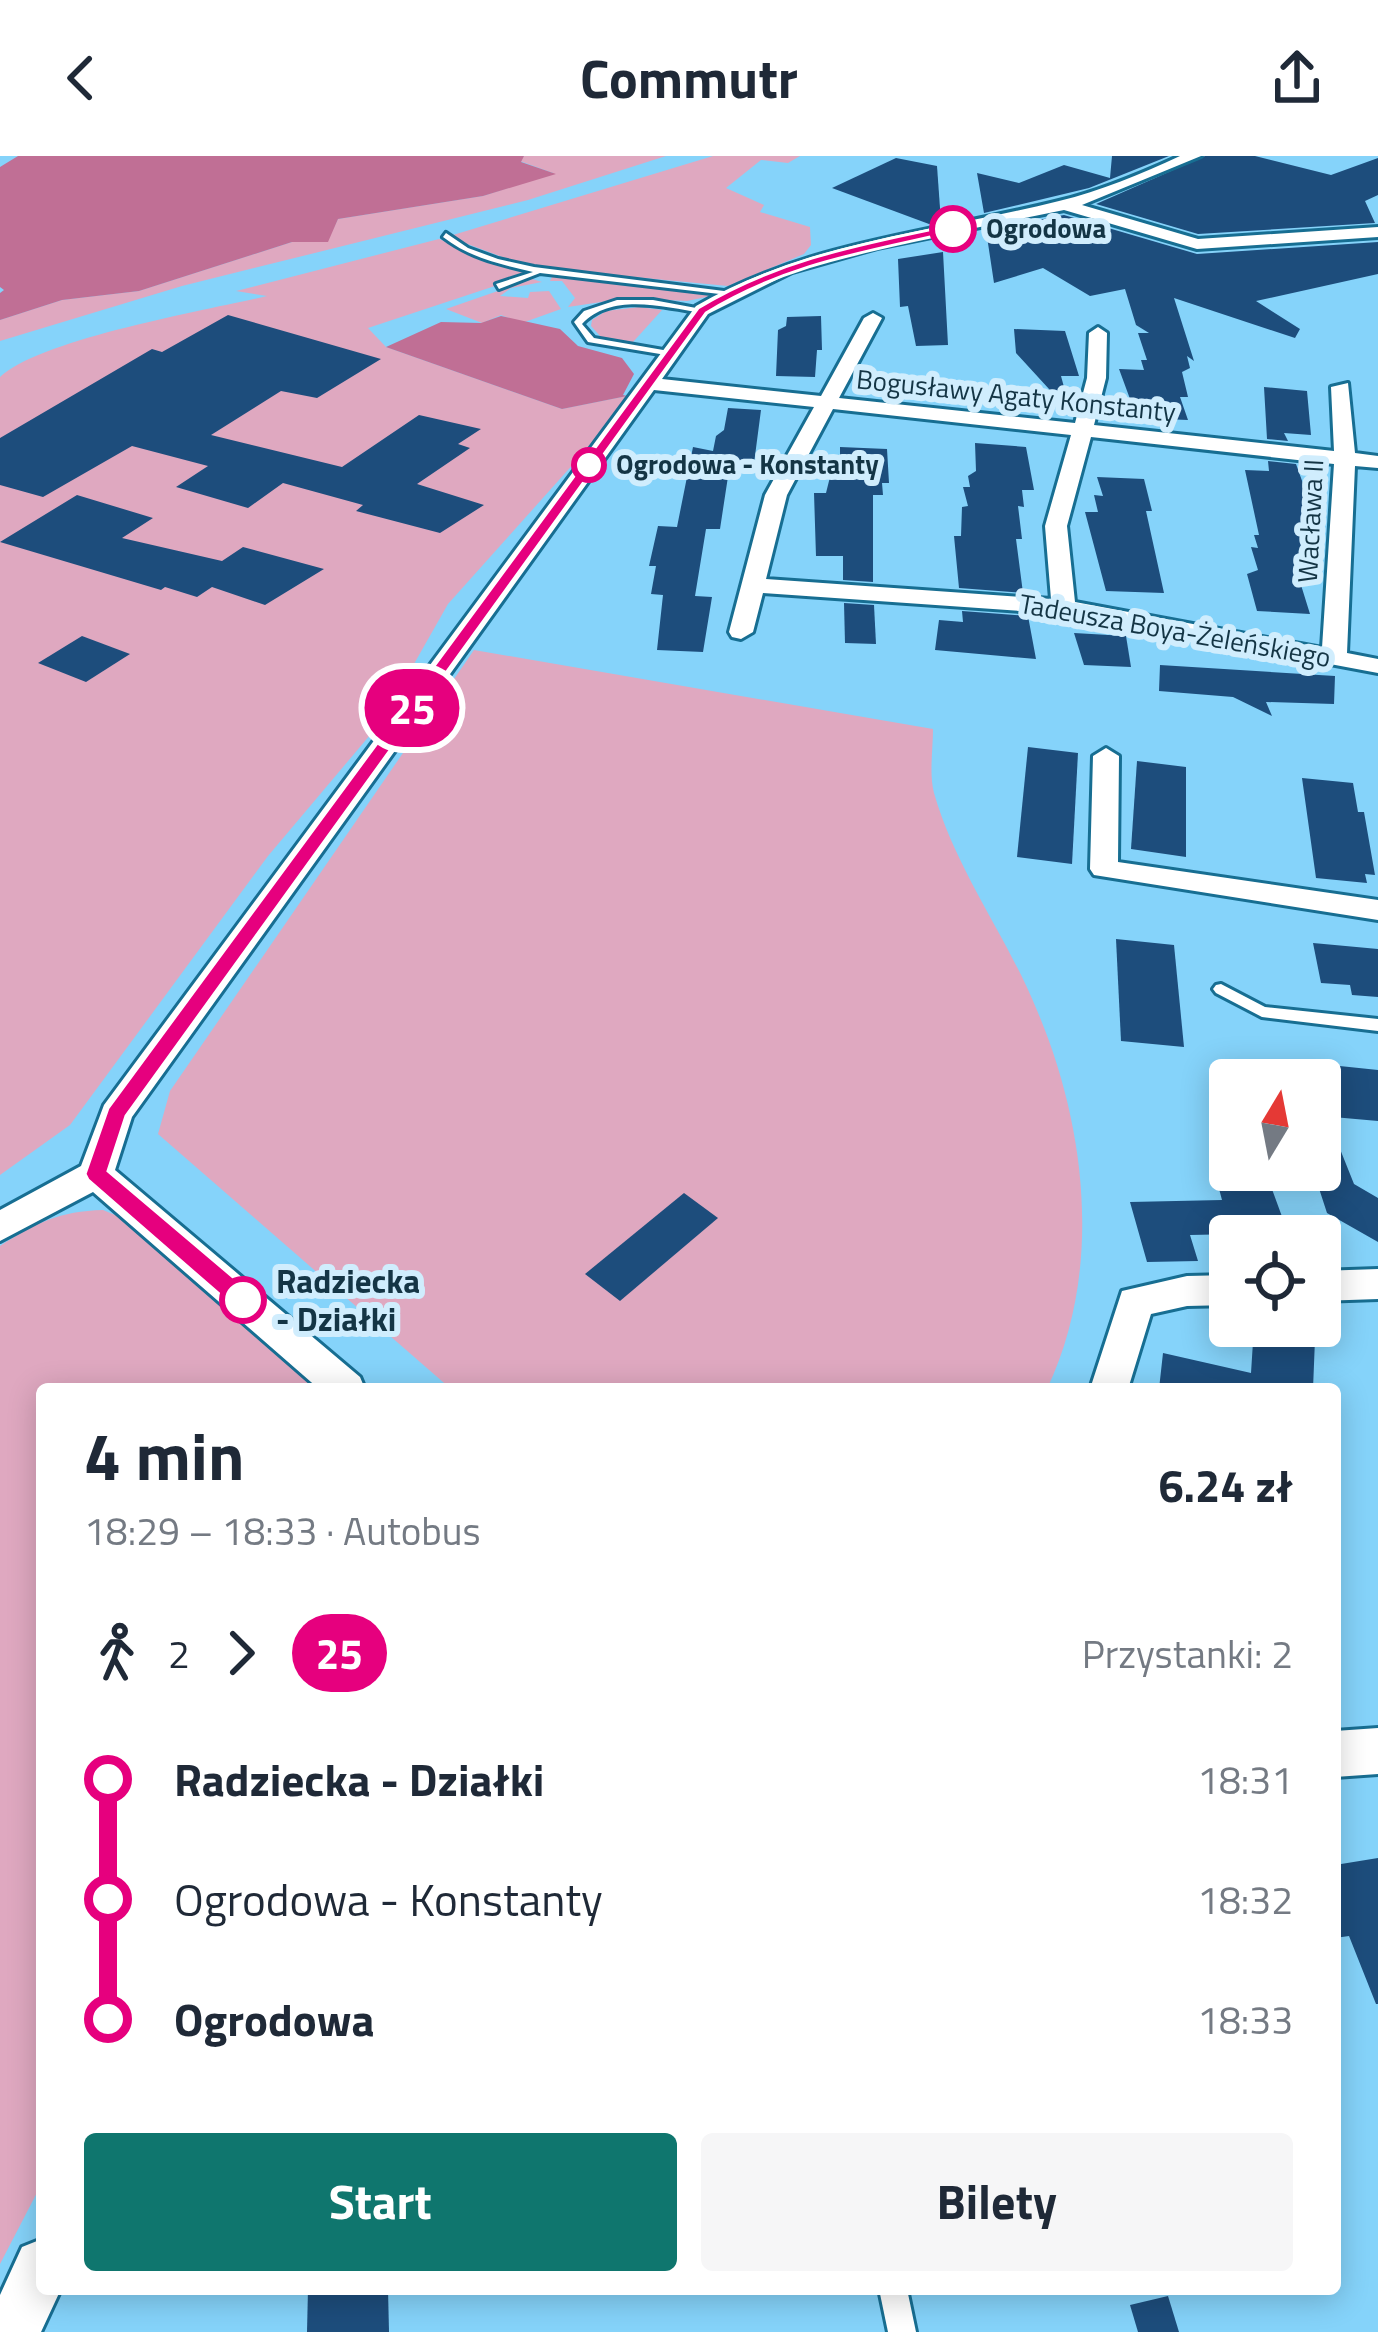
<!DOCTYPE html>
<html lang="pl">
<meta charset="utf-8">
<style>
:root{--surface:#fff;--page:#f6f6f7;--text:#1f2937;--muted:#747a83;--accent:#0f766e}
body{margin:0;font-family:"Titillium Web",sans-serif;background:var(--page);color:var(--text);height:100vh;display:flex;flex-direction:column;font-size:45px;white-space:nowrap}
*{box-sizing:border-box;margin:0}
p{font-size:39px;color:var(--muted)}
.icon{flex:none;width:66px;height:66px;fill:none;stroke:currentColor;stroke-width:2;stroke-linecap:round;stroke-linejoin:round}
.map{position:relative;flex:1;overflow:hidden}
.details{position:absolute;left:36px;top:1227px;width:1305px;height:912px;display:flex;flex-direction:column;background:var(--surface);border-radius:12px;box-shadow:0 6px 30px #0003}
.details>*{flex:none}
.badge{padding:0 24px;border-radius:39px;font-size:42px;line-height:78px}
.needle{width:78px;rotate:10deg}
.buttons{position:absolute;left:1209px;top:903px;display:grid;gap:24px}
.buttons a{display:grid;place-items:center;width:132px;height:132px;border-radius:12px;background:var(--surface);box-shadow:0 6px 30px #0003;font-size:60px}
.map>.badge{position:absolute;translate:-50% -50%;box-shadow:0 0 0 6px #fff}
.legs{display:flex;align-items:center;gap:18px;height:132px;padding:0 48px;font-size:39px}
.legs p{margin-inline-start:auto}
.headline{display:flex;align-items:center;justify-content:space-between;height:204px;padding:0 48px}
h1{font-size:66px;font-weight:700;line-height:90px}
.action{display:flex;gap:24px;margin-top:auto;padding:24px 48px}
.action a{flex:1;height:138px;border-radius:12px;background:var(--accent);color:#fff;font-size:48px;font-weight:700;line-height:138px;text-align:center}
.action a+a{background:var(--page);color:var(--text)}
ul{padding:0 48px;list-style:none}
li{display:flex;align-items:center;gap:42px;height:120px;font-size:45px}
li i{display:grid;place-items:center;width:18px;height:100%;margin:0 15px;background:currentColor}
li i::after{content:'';width:30px;height:30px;margin:-15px;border:9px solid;border-radius:50%;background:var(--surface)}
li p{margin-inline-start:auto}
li:first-child i{background:linear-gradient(#0000 50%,currentColor 0)}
li:last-child i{background:linear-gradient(currentColor 50%,#0000 0)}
header{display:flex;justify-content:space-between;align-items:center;height:156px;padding:0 48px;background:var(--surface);font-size:54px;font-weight:700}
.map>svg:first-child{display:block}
.green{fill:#dfa8c0}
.forest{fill:#c06f95}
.building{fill:#1d4d7c}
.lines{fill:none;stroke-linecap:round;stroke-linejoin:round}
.lane-casing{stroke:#176e92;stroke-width:6}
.street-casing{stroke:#176e92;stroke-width:6}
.lane{fill:#fff;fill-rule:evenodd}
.street{fill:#fff;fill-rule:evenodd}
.line-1{fill:#e6007e;stroke:#fff;stroke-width:3}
.stop-1-dot{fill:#fff;stroke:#e6007e;stroke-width:6}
.labels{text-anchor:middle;stroke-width:12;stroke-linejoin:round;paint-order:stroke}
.far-stop-label{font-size:27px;font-weight:bold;fill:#143545;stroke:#d0edfd;text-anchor:start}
.far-street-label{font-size:27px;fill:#143545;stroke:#d0edfd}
.stop-label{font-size:33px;font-weight:bold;fill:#143545;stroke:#d0edfd;text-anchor:start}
</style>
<header><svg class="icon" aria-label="back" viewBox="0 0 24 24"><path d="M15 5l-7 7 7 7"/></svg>Commutr<svg class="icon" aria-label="share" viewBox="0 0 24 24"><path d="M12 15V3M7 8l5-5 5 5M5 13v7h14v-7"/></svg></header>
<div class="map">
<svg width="1378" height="2176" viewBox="0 0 1378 2176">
<rect width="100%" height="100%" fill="#85d3fa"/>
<!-- green -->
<g class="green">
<path d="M524 0H666L528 44 182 130 0 185V164L62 144 139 135 292 86 327 85 338 63 483 40 553 17 520 5Z"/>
<path d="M713 0H800L788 7 761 4 726 32 764 49 760 56 810 71 811 89 804 98 728 130 529 111 454 83 453 79Z"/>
<path d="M439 83 531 118 368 172 386 191 562 253 627 240 593 286 448 448 381 566 268 700 70 969 0 1019V221C40 183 207 154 267 140L236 135Z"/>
<path d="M553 119 716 139 687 145 628 142 568 151 575 142 562 125H550Z"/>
<path d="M532 123 542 126 511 132 500 140 528 142 530 136 549 135 561 153 522 167 501 159 482 167 446 153Z"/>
<path d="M639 151 662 154 633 186 601 181 591 170 592 164 606 155Z"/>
<path d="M474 494 933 573C933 593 929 618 934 637 956 714 1006 779 1036 852 1087 971 1103 1115 1047 1233H451L158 978 170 935Z"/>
<path d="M103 1054 127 1064 321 1233H42V2027L0 2108V1090C35 1067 60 1055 103 1054Z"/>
</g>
<!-- forest -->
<g class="forest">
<path d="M18 0H524L521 6 556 18 483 40 338 63 328 86H292L139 135 62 144 0 164V137L4 134 0 131V11Z"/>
<path d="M501 160 560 173 578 190 622 202 634 218 623 239 627 240 562 253 386 191 441 166 481 167Z"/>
</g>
<!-- building -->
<g class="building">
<path d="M1112 0H1169L1089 32 984 57 977 17 1019 27 1064 9 1110 22Z"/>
<path d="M1205 0H1255L1331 19 1378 2V39L1365 45 1375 67 1198 78 1096 48Z"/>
<path d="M896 2 937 10 941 66 929 68 832 32Z"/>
<path d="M1064 59 1197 98 1378 86V118L1256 145 1300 173 1295 182 1174 142 1194 205 1187 200 1190 212 1182 216 1188 241H1180L1188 264 1137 262 1119 213 1144 214 1141 204H1147L1138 177H1149L1136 169 1125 133 1090 140 1043 112 994 127 986 74Z"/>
<path d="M943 96 948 189 916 190 908 150 900 151 898 103Z"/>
<path d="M228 159 381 203 317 242 281 235 211 279 342 311 419 259 481 273 458 288 470 292 417 328 484 349 440 377 356 355 363 349 283 327 248 352 176 331 208 310 132 290 43 341 0 329V282L152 193 162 196Z"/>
<path d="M821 160 822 194H817L815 221 776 220 778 174 786 170 787 161Z"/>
<path d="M1014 173 1065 175 1079 220H1061L1071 257 1016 197Z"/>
<path d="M1264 231 1307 235 1311 279 1284 277 1288 285 1267 283Z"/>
<path d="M728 252 761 254 753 315 729 314 720 373H706L695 440 712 441 703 496 657 494 663 439 651 438 656 410H649L658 370 677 371 693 291 713 295 716 280 724 274Z"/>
<path d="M975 287 1026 291 1034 334H1022L1024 351 1018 350 1022 383H1016L1023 437 959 432 954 380H961L962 351 968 350 963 331H970L968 320 976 315Z"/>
<path d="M840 291 887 293 889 327H882L883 339H873V426L843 424V400H816L814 337H826L833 309H840Z"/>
<path d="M1268 305 1296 308 1324 386 1322 416H1302L1307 430 1301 429 1310 458 1257 455 1247 418 1258 414 1251 391 1258 392 1254 379H1259L1245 314 1269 315Z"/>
<path d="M1097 321 1144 323 1152 355H1146L1164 437 1106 435 1085 356H1098L1094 339 1103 340Z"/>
<path d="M77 339 153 362 122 382 222 405 243 391 324 413 265 449 212 431 197 441 165 431 161 434 0 386Z"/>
<path d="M844 447 874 449 876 488 845 487Z"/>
<path d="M962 455 1028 460 1036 503 935 494 939 464 963 466Z"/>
<path d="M1074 477 1126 480 1131 511 1084 509Z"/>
<path d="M82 480 130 498 86 526 38 507Z"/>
<path d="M1160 509 1335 520 1334 548 1266 546 1272 560 1233 541 1159 535Z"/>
<path d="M1028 591 1078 597 1072 708 1017 701Z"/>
<path d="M1137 605 1186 611V701L1131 693Z"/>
<path d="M1302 622 1353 627 1358 656H1364L1375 719 1365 718 1367 727 1316 722Z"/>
<path d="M1116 783 1174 789 1184 891 1121 885Z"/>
<path d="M1313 787 1378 793V841L1352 839 1350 829 1321 827Z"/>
<path d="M1330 909 1378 914V965L1333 961 1326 921 1333 922Z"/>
<path d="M1322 948 1354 1028 1378 1042V1086L1327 1057 1313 1014H1320Z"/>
<path d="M1214 1014H1265L1288 1077 1190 1079 1198 1105 1147 1106 1130 1046 1222 1044Z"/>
<path d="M684 1037 718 1062 620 1145 585 1118Z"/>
<path d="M1254 1170 1315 1183 1313 1233H1159L1163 1197 1251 1217Z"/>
<path d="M1378 1702V1848H1376L1349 1780 1335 1782V1709Z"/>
<path d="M308 2133H388L389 2176H307Z"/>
<path d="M1168 2140 1179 2176H1138L1130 2149Z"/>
</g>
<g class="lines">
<!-- lane casing -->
<g class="lane-casing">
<g id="lane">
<path d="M446 77 468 92 498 103 534 111 732 136 728 139 540 117 499 133 496 128 533 116C500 108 470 102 443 81Z"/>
<path d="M617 144H653L707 154 702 157C664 151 612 136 582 168L594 182 669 195 672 196V200L588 186 574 166 584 155Z"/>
<path d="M1221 828 1265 851 1378 863V875L1262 861 1216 837 1213 833 1216 829Z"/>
<path d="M879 2133H907L916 2176H888Z"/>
</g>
</g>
<!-- street casing -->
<g class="street-casing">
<g id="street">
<path d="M1180 0H1201L1082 49 1198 83 1378 71V81L1197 93 1064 54 877 92 792 116 708 158 662 223 821 240 864 162 873 157 882 162 839 242 1075 267 1087 222 1089 177 1098 171 1107 177 1106 222 1094 269 1334 295 1331 231 1348 227 1355 297 1378 300V312L1355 310 1347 497 1378 503V517L1064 458 763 437 753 476 741 483 732 481 729 476 765 339 814 251 654 234 132 961 115 1014 360 1221 365 1233H319L93 1036 0 1085V1054L81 1010 104 949 696 150C809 85 934 76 1059 45 1101 35 1141 18 1180 0ZM833 253 1071 279 1045 370 1051 443 766 423 787 339ZM1091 281 1334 308 1322 492 1075 446 1067 370Z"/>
<path d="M1106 592 1119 600 1118 706 1378 744V764L1094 719 1090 713 1093 600Z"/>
<path d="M1378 1113V1143L1320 1145V1115Z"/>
<path d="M1230 1119V1149L1187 1150 1151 1158 1128 1233H1090L1122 1135 1187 1120Z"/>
<path d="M1378 1572V1618L1335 1621V1575Z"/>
<path d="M42 2083V2133H61L41 2176H0V2139L22 2091Z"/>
</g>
</g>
<!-- lane -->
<use href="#lane" class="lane"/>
<!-- street -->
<use href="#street" class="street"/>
</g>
<!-- line-1 -->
<path class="line-1" d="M953 69 957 75C866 96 788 107 706 157L126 960 108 1015 252 1137V1151H234L88 1024 85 1018 108 952 698 152C778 103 863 88 953 69Z"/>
<!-- markers -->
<g class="stop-1-dot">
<circle cx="953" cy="73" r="21"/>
<circle cx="589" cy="309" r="15"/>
<circle cx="243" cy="1144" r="21"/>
</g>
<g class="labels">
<!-- far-stop labels -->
<g class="far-stop-label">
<text x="986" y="82">Ogrodowa</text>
<text x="616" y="318">Ogrodowa - Konstanty</text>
</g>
<!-- far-street labels -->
<g class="far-street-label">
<text transform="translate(1016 240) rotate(6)" y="9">Bogusławy Agaty Konstanty</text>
<text transform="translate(1311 365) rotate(-87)" y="9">Wacława II</text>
<text transform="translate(1175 475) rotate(10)" y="9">Tadeusza Boya-Żeleńskiego</text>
</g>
<!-- stop labels -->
<g class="stop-label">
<text x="276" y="1137">Radziecka<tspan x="276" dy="38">- Działki</tspan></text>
</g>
</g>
</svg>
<div class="buttons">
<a><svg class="needle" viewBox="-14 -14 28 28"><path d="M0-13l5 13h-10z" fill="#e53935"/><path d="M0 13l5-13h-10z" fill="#747a83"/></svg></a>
<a><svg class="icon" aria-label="locate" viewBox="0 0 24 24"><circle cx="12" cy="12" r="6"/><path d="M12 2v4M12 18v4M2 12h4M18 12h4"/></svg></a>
</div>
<b class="badge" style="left:412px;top:552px;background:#e6007e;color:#fff">25</b>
<section class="details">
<div class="headline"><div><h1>4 min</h1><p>18:29 – 18:33 · Autobus</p></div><b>6.24 zł</b></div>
<div class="legs"><svg class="icon" aria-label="walk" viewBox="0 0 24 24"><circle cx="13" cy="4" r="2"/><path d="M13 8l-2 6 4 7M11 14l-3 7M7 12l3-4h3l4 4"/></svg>2<svg class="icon" aria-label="forward" viewBox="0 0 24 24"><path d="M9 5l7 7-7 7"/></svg><b class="badge" style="background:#e6007e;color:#fff">25</b><p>Przystanki: 2</p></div>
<ul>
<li><i style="color:#e6007e"></i><b>Radziecka - Działki</b><p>18:31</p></li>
<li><i style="color:#e6007e"></i><span>Ogrodowa - Konstanty</span><p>18:32</p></li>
<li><i style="color:#e6007e"></i><b>Ogrodowa</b><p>18:33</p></li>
</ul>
<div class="action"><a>Start</a><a>Bilety</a></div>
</section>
</div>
